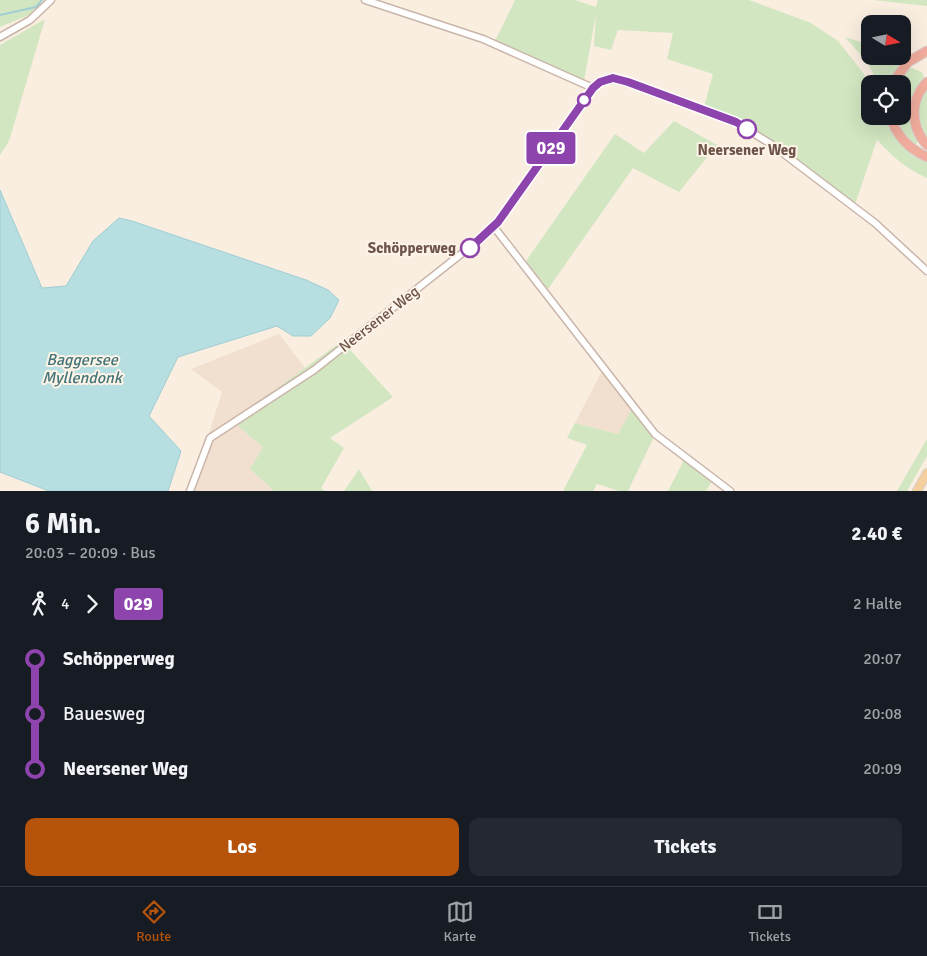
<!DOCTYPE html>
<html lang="de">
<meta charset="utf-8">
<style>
:root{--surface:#171b24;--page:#242831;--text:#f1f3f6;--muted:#9ea1a6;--line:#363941;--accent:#b45309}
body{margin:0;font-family:Signika,sans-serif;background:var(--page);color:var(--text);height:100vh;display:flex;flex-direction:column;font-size:19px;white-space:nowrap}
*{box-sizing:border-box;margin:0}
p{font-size:16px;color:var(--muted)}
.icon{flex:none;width:28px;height:28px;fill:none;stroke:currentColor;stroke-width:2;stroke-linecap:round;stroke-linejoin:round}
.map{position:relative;height:491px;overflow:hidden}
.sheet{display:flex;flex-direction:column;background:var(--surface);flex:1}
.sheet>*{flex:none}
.badge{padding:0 10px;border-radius:4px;font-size:18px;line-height:32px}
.needle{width:32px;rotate:100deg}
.buttons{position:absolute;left:861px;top:15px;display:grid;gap:10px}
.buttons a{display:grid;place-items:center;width:50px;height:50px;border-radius:10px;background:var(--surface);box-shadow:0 5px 20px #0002;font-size:25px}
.map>.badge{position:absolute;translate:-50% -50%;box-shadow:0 0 0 2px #fff}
.legs{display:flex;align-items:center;gap:8px;height:55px;padding:0 25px;font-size:16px}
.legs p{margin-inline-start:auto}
.headline{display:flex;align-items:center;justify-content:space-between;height:85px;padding:0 25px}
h1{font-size:28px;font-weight:700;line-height:38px}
.action{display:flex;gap:10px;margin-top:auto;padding:10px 25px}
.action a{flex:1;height:58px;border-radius:10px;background:var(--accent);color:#fff;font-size:20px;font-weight:700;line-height:58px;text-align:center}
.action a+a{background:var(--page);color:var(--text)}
ul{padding:0 25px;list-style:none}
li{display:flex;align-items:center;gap:18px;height:55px;font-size:19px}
li i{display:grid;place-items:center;width:8px;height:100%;margin:0 6px;background:currentColor}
li i::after{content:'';width:12px;height:12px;margin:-6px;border:4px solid;border-radius:50%;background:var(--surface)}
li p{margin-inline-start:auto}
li:first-child i{background:linear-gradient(#0000 50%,currentColor 0)}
li:last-child i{background:linear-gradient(currentColor 50%,#0000 0)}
.dock{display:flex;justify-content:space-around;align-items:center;height:70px;border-top:1px solid var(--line);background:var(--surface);font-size:14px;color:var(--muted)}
.dock a{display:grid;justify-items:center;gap:2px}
.dock .selected{color:var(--accent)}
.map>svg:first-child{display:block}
.residential{fill:#f1dfd0}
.green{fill:#d2e6c1}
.water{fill:#b7dee1;stroke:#9fced2}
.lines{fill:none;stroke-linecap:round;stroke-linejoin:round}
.stream{stroke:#9fced2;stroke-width:2}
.minor-casing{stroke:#c9b5a9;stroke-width:9}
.major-casing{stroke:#d6cfcc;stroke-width:10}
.highway-casing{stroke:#d6cfcc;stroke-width:11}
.minor{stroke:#fff;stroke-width:6}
.major{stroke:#f4ce9d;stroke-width:8}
.highway{stroke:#f0ac9c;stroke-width:9}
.line-1-casing{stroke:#fff;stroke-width:11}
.line-1{stroke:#8e44ad;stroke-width:8}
.stop-1-dot{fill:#fff;stroke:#8e44ad;stroke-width:2.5}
.labels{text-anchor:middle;stroke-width:4;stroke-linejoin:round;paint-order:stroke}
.stop-label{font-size:15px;font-weight:bold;fill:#6e544a;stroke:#fdf3e6}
.street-label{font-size:15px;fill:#6e544a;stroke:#fdf3e6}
.water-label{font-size:16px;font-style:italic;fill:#43757a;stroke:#fdf3e6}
</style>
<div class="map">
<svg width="927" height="491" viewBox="0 0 927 491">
<rect width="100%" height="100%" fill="#faeee1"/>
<!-- residential -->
<g class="residential">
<path d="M279 334 305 368 232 421 263 447 250 469 274 491H191L222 392 191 369Z"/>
<path d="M602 371 632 409 618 434 575 423Z"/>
</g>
<!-- green -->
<g class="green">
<path d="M0 0H44L29 15 0 27Z"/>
<path d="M515 0H575L596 7 598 0H749L811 23 838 41 864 74 870 86V116H883C891 135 907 156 927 162V178C906 169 892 156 877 140L853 210 795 165 738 128 702 114 713 74 667 59 673 33 618 30 611 50 594 46 596 14 584 81 495 41Z"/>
<path d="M873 0H927V6Z"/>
<path d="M45 19 9 141 0 155V45Z"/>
<path d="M845 37 870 45V56H892L901 61 887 84H878L868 63Z"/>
<path d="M912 68 922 72 924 76 914 131 918 142 915 145 904 135 896 116H902V84H898L906 71Z"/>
<path d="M927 87V138C915 122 916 103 927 87Z"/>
<path d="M674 121 717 145 679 192 633 168 548 289 526 261 615 134 644 153Z"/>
<path d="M342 341 393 397 330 438 344 448 321 488 325 491H274L250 469 263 447 232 421Z"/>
<path d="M632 409 654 437 628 491H619L597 484 593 491H563L587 445 567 438 575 423 618 434Z"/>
<path d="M927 439V456L907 491H897Z"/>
<path d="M684 460 712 481 706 491H668Z"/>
<path d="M359 469 372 491H344Z"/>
</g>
<!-- water -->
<path class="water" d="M0 190 42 288 66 286 93 241 119 218 132 221 306 280 328 290 339 300 330 318 311 336H293L277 326 178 357 149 416 181 451 168 491H49L0 472Z"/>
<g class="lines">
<!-- stream -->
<path class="stream" d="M0 15 36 7 42 0"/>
<!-- minor casing -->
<g class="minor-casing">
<g id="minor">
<path d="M365 0 483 39 593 88"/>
<path d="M0 37 30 20 51 0"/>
<path d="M494 227 655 434 730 491"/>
<path d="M190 491 210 438 314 370 484 236 502 217 593 88 600 82 613 79 628 83 735 122 771 144 875 223 927 271"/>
</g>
</g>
<!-- major casing -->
<g class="major-casing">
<path id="major" d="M917 491 927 473"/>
</g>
<!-- highway casing -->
<g class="highway-casing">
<g id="highway">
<path d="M927 82C910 100 910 126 927 145"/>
<path d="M892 84 908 62 927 51"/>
<path d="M890 116C896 135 909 149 927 157"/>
</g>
</g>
<!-- minor -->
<use href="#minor" class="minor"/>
<!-- major -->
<use href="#major" class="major"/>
<!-- highway -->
<use href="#highway" class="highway"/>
</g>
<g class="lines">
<!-- line-1 casing -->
<g class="line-1-casing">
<path id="line-1" d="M470 248 498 222 593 88 600 82 613 78 628 82 736 122 747 129"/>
</g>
<!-- line-1 -->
<use href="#line-1" class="line-1"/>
</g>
<!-- markers -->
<g class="stop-1-dot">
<circle cx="584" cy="100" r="6"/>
<circle cx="747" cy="129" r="9"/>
<circle cx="470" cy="248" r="9"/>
</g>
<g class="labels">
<!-- stop labels -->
<g class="stop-label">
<text x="747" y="155">Neersener Weg</text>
<text x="456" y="253" text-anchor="end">Schöpperweg</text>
</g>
<!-- street labels -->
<g class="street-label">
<text transform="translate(379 319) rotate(-38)" y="5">Neersener Weg</text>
</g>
<!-- water labels -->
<g class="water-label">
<text x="82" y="365">Baggersee<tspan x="82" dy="18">Myllendonk</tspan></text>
</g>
</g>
</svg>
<div class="buttons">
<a><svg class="needle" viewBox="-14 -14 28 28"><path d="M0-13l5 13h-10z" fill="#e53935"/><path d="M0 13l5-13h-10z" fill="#9ea1a6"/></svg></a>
<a><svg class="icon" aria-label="locate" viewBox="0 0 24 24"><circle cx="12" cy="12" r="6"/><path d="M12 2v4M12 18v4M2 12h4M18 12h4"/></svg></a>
</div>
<b class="badge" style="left:551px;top:148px;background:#8e44ad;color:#fff">029</b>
</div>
<section class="sheet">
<div class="headline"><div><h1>6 Min.</h1><p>20:03 – 20:09 · Bus</p></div><b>2.40 €</b></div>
<div class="legs"><svg class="icon" aria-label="walk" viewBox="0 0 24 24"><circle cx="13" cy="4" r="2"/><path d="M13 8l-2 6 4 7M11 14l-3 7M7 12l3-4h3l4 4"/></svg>4<svg class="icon" aria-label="forward" viewBox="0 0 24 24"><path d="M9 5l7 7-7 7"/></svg><b class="badge" style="background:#8e44ad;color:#fff">029</b><p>2 Halte</p></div>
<ul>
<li><i style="color:#8e44ad"></i><b>Schöpperweg</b><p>20:07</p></li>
<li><i style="color:#8e44ad"></i><span>Bauesweg</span><p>20:08</p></li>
<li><i style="color:#8e44ad"></i><b>Neersener Weg</b><p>20:09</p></li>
</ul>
<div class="action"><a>Los</a><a>Tickets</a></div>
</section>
<nav class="dock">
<a class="selected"><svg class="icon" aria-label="directions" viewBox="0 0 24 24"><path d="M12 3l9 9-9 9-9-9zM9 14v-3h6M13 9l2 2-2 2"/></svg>Route</a>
<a><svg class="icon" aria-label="map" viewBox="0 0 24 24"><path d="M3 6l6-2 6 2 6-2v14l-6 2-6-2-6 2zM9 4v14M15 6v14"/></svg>Karte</a>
<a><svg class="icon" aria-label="tickets" viewBox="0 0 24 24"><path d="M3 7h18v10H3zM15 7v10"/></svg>Tickets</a>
</nav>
